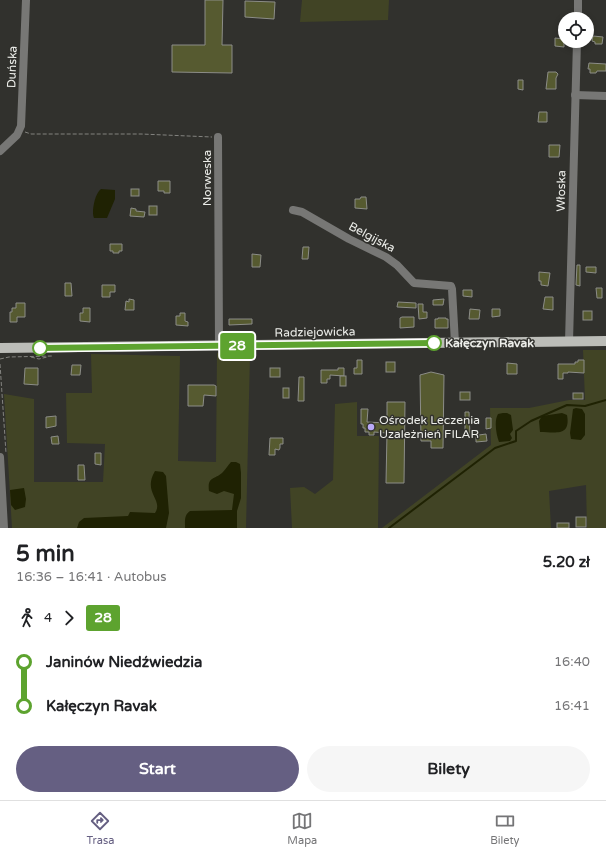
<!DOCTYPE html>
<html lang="pl">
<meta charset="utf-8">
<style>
:root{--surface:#fff;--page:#f6f6f6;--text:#202124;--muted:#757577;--line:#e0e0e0;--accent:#655f82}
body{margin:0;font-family:"Varela Round",sans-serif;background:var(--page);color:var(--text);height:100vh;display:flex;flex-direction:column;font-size:15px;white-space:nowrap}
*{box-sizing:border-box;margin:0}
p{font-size:13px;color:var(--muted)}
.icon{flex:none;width:22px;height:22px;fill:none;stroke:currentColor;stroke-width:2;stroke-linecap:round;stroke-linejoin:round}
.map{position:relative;height:528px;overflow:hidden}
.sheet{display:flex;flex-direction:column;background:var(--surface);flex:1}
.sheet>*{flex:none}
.badge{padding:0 8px;border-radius:3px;font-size:14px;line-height:26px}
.controls{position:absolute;left:558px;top:12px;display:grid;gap:8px}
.controls a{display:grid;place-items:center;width:36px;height:36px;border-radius:50%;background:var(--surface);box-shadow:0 2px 6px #0003;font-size:20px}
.map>.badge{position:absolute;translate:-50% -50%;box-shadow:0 0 0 2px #fff}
.legs{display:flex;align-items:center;gap:6px;height:44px;padding:0 16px;font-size:13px}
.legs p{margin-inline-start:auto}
.overview{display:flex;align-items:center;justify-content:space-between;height:68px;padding:0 16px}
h1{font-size:22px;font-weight:700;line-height:30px}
.button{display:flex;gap:8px;margin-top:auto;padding:8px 16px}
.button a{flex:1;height:46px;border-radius:24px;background:var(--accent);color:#fff;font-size:16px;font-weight:700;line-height:46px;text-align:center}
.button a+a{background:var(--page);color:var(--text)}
ul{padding:0 16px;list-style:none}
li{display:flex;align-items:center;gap:14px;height:44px;font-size:15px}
li i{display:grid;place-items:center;width:6px;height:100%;margin:0 5px;background:currentColor}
li i::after{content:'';width:10px;height:10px;margin:-5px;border:3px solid;border-radius:50%;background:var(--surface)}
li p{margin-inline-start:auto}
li:first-child i{background:linear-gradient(#0000 50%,currentColor 0)}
li:last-child i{background:linear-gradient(currentColor 50%,#0000 0)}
.tabs{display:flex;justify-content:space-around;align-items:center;height:56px;border-top:1px solid var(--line);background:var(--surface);font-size:11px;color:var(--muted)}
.tabs a{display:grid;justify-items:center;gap:2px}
.tabs .current{color:var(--accent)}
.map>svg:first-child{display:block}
.green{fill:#414425}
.water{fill:#1f2203}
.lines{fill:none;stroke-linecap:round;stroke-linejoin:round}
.stream{stroke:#1f2203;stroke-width:2}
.building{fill:#565a30;stroke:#8c8d88}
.path{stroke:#83837f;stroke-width:1;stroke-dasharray:4 2;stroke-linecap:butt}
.minor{stroke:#777775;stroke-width:8}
.major{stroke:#bcbdb8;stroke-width:10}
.line-1-casing{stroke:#fff;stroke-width:9}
.line-1{stroke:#5da32f;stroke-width:6}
.stop-1-dot{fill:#fff;stroke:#5da32f;stroke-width:2}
.poi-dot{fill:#baaaf6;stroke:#31312d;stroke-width:1.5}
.labels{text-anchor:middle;stroke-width:3;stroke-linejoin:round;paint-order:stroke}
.street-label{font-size:12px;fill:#ecede9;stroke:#31312d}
.stop-label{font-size:12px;font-weight:bold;fill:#ecede9;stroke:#31312d;text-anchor:start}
.poi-label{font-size:12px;fill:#ecede9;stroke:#31312d;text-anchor:start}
</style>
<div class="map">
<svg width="606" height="528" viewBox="0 0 606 528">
<rect width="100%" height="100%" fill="#31312d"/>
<!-- green -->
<g class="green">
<path d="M302 0H389L388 20 300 22Z"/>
<path d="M583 350H606V528H587L586 485 549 491 551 528H382L491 445 490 408H529L569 400H585Z"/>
<path d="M217 353 250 355 246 528H12L4 394 34 399V482H103L105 444 67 443 66 393H92L91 354 180 356 178 461 216 462Z"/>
<path d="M357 402V436H379L378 528H292L290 488 304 487 315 494 333 480 335 404Z"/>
</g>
<!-- water -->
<g class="water">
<path d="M101 189 115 190V199L107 218H94C91 212 95 193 101 189Z"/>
<path d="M576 408 582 409 585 414V435L581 440 571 439 570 433 573 409Z"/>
<path d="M503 413H507L511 415 513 430 510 434 512 438 510 441 499 442C496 434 494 421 498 414Z"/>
<path d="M562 413 567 415C571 437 555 432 540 432L539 421 542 416Z"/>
<path d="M231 462H236L240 464 241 473V498L237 511V528H185C185 521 184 515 190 511L232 510 234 494 224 491 217 494 209 491C207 476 215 480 223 472 226 469 228 465 231 462Z"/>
<path d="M155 471 163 472 166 476 169 513 166 528H77L79 522 84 518 128 516 130 512 155 513C164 499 142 493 155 471Z"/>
<path d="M24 488 26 499 25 507 15 510 11 505 10 490Z"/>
</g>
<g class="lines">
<!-- stream -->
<path class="stream" d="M389 528 495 448 516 441V431L531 421 567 405 585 406 606 400"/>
</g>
<!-- building -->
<g class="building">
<path d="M205 0H223L222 45H232V73L172 72V45H205Z"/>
<path d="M245 1 275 2 274 19 245 17Z"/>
<path d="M593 36 603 37 602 44H595V42L592 41Z"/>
<path d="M555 38 564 39V47L555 46Z"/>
<path d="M589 63 606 64V71H597L596 73H590V69H588Z"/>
<path d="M548 72H556L558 74 556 78V89H546Z"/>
<path d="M518 80H523V90L518 89Z"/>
<path d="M539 112H547V122H538Z"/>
<path d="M549 145H560L559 157H549Z"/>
<path d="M158 181H170V193H164V191H158Z"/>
<rect x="131" y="189" width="8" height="7"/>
<path d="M361 197H366L367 209 355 208V199H360Z"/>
<rect x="149" y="206" width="8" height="9"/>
<path d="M131 208 136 209V211L145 212 144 217 130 216Z"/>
<path d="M110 244H122V251H119V253H113V251H110Z"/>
<path d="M303 247H309L308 259H302Z"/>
<path d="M252 254 261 255 260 267H252Z"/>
<path d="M577 265H580V286L576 285Z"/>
<path d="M586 267H596V273L586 272Z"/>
<path d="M539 272 550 273 548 286 541 285V281H539Z"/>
<path d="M65 283H71L72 296H65Z"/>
<path d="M102 285H115V292H110V297H102Z"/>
<path d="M596 288H602V298H597Z"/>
<path d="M463 290H472V297L463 296Z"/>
<path d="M545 297H553V310L543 309Z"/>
<path d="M129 299 134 300V310H125L126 301 129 302Z"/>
<path d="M444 299 443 305H433V300Z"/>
<path d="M398 302 416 303V308L397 307Z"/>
<path d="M16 303H25V317H17V322H10V312H12V308H16Z"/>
<path d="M418 304H423V312H427V318L419 319Z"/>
<path d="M83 308H90V322L80 321V313H83Z"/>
<path d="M470 309 480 310 479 319H469Z"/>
<path d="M492 309H500V316L492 317Z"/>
<rect x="583" y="311" width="9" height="9"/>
<path d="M180 313H185V321L188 322V326L176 325V316H180Z"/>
<path d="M402 317H414V327L400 328V318Z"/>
<path d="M438 318H446V319H448V328H435V319H438Z"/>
<path d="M229 319H252V324L229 325Z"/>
<path d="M357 360H362V374H354V368H357Z"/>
<path d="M578 360H584V373L568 372V373H563V379H558V364H575V362H578Z"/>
<rect x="386" y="362" width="9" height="10"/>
<path d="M507 363 517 364V374H507Z"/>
<path d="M72 365H81L80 375H71Z"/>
<path d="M25 368H38V385L24 384Z"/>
<rect x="270" y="368" width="10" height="9"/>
<path d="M338 368H344V376L330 375V379H327V383H321V370H338Z"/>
<path d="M431 372 444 375 443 448H431V441H421L420 375Z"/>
<rect x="340" y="376" width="6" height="10"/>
<path d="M299 377H304V401H298Z"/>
<path d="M188 385H214L216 386V396L204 395 203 406H188Z"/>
<rect x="283" y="388" width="6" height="10"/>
<rect x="460" y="392" width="10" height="8"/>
<rect x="573" y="393" width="10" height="6"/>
<path d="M387 402H405L404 483H386L387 433 374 432V435H369V432H365V428H363V424H361V409H368L367 422 387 423Z"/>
<path d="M465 412H469L470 435H465Z"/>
<path d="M56 416V426L46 428V417Z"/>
<path d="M486 418H491V428L486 429Z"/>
<path d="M486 434 487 441 476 442V437H479V435Z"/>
<path d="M58 436 59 444H52L51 437Z"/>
<path d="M270 438H283V444H280V448L279 450 275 449V455H269Z"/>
<path d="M95 453H101V465L95 464Z"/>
<path d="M78 465H84L85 480H78Z"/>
<rect x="576" y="517" width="10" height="10"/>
<rect x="557" y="523" width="12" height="5"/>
</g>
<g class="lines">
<!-- path -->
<g class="path">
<path d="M25 132 31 134H141L212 137"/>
<path d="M31 357 39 359 47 357"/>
<path d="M0 359 9 357 53 356"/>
<path d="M0 364 6 453"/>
</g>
<!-- minor -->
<g class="minor">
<path d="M578 19V0"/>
<path d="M575 95 606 96"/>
<path d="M218 137 219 346"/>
<path d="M0 151 17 135 21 126 26 0"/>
<path d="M293 210 302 212 349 239 386 257 397 265 414 283 451 286 452 289 455 343"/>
<path d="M569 342 577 41"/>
<path d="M0 457 4 528"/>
</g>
<!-- major -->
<path class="major" d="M0 348 606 341"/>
</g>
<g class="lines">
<!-- line-1 casing -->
<g class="line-1-casing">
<path id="line-1" d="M40 348 434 343"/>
</g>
<!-- line-1 -->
<use href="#line-1" class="line-1"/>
</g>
<!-- markers -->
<g class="stop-1-dot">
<circle cx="434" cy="343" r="7"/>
<circle cx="40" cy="348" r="7"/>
</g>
<circle class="poi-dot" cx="371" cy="427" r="4"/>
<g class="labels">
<!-- street labels -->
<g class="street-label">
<text transform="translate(12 67) rotate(-88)" y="4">Duńska</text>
<text transform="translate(207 178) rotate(-90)" y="4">Norweska</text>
<text transform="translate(561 191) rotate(-89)" y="4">Włoska</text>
<text transform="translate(372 237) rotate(28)" y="4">Belgijska</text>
<text transform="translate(315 332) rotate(-1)" y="4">Radziejowicka</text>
</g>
<!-- stop labels -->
<g class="stop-label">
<text x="445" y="347">Kałęczyn Ravak</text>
</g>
<!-- poi labels -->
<g class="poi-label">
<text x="379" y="424">Ośrodek Leczenia<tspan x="379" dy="14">Uzależnień FILAR</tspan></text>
</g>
</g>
</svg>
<div class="controls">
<a><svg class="icon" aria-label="locate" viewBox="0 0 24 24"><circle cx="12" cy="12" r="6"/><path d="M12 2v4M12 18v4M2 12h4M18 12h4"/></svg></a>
</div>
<b class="badge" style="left:237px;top:346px;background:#5da32f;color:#fff">28</b>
</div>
<section class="sheet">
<div class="overview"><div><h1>5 min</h1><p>16:36 – 16:41 · Autobus</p></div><b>5.20 zł</b></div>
<div class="legs"><svg class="icon" aria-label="walk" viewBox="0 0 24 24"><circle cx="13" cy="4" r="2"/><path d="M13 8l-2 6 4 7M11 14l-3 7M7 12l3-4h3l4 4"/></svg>4<svg class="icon" aria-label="forward" viewBox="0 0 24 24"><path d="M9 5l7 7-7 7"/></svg><b class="badge" style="background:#5da32f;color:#fff">28</b></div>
<ul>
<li><i style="color:#5da32f"></i><b>Janinów Niedźwiedzia</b><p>16:40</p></li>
<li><i style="color:#5da32f"></i><b>Kałęczyn Ravak</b><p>16:41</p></li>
</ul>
<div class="button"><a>Start</a><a>Bilety</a></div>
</section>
<nav class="tabs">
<a class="current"><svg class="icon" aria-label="directions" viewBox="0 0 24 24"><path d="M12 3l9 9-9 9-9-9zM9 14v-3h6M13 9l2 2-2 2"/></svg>Trasa</a>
<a><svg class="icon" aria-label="map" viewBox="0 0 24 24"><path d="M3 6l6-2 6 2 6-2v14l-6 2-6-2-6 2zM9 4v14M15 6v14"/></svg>Mapa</a>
<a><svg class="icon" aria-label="tickets" viewBox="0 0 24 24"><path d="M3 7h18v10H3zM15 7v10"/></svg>Bilety</a>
</nav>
